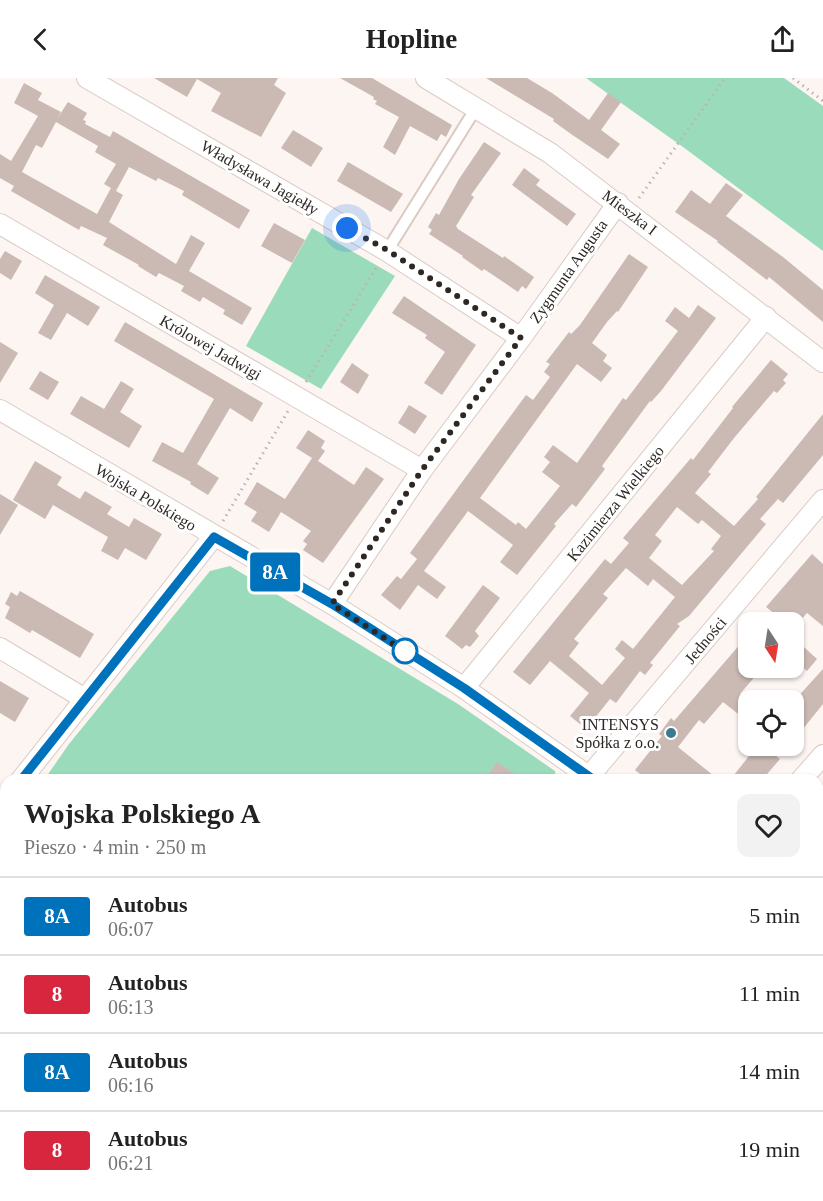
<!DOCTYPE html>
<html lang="pl">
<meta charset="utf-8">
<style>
:root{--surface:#fff;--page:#f2f2f2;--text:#222;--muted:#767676;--line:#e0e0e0}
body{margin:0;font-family:"Times New Roman",serif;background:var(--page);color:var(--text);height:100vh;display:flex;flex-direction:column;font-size:22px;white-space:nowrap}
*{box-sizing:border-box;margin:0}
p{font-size:20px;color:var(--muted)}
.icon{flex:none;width:33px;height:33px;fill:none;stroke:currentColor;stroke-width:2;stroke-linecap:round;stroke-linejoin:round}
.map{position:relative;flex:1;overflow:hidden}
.side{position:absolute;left:0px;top:696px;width:824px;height:428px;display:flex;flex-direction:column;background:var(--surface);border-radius:18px 18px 0 0;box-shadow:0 2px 4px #0004}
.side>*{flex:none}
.badge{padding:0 12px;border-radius:4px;font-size:21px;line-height:39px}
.needle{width:39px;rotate:168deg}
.buttons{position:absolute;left:738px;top:534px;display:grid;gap:12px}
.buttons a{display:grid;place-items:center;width:66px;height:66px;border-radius:12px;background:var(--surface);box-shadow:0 2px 4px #0004;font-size:30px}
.you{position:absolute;width:30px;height:30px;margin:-15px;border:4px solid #fff;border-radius:50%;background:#1a73e8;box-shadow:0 0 0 9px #1a73e833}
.map>.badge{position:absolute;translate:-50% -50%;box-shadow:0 0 0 3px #fff}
.round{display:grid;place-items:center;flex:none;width:63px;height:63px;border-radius:12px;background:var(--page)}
.summary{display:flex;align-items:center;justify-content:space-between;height:102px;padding:0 24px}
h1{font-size:28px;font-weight:700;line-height:45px}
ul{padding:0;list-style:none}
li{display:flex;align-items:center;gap:18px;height:78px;padding:0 24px;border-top:2px solid var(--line)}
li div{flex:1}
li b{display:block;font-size:22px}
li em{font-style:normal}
li .badge{min-width:66px;font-weight:700;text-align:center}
header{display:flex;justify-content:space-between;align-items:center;height:78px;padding:0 24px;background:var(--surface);font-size:27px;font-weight:700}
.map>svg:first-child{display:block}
.green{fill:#9adbbc}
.water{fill:#85a4e4}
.building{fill:#cbbab3;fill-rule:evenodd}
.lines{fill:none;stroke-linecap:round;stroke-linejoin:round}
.lane-casing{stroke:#dbcac3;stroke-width:14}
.street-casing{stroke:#dbcac3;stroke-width:22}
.path{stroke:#bbb4b1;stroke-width:3;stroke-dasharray:1.5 4.5;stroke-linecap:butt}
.lane{stroke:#fff;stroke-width:10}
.street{stroke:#fff;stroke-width:20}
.line-casing{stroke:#fff;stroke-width:14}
.line{stroke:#0072bc;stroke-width:9}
.walk{stroke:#2e2825;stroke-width:6;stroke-dasharray:0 10.8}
.stop-dot{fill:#fff;stroke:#0072bc;stroke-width:3}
.poi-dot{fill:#3c7a90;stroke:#fff;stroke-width:2}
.labels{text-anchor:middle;stroke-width:6;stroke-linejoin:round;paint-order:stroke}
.street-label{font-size:16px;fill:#2e2825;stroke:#fff}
.poi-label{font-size:16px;fill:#2e2825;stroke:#fff;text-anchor:end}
</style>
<header><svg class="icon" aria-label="back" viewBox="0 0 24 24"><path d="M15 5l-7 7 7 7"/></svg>Hopline<svg class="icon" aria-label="share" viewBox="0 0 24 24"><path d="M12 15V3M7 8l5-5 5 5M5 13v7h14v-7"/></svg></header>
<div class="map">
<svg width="823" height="1123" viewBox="0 0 823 1123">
<rect width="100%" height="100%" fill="#fcf5f2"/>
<!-- green -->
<g class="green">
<path d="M586 0H784L823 28V173L683 69Z"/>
<path d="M312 150 395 198 321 311 246 268Z"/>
<path d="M230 488 458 626 555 693 556 702H44L69 666 210 493Z"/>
<path d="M521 1118H580L581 1123H516Z"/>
<path d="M644 1118H674L679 1123H654Z"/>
</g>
<!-- water -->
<path class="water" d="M580 1118H644L654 1123H581Z"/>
<!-- building -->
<g class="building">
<path d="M154 0H278L274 7 286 15 261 59 211 33 221 15 197 1 187 19Z"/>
<path d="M340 0H372L452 47 446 59 441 56 437 63 410 48 395 77 383 69 399 39 375 26 377 23 373 21 374 19Z"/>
<path d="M486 0H527L552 15 589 42 608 15 621 24 601 52 620 66 608 81 571 56 553 43 554 41Z"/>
<path d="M24 5 42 15 38 22 61 34 57 41 68 24 87 35 83 42 86 43 85 46 110 59 113 53 250 132 239 151 182 117 184 113 158 100 156 103 129 89 116 113 104 106 116 86 95 74 98 68 56 44 42 70 36 67 22 94 97 136 111 110 123 117 109 144 176 186 191 157 205 165 189 193 252 230 242 247 223 236 225 232 203 219 200 224 181 213 184 208 159 195 156 199 138 188 139 187 103 167 107 160 81 148 79 152 11 113 14 108 0 100V76L11 83 38 38 14 25Z"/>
<path d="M293 52 323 70 311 89 281 70Z"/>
<path d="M484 64 501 75 471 117 474 119 456 148 458 151 503 180 504 178 534 199 526 211 522 208 518 214 484 191 482 193 462 179 463 178 429 156 432 152 428 149 436 135 439 137 459 101Z"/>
<path d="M348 84 403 116 391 134 337 103Z"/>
<path d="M524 90 540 102 536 107 576 136 567 148 512 107Z"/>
<path d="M726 105 743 117 726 138 783 179 823 212V244L769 199 767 202 717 164 718 163 675 134 691 112 710 126Z"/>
<path d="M274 145 305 162 292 185 261 168Z"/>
<path d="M5 173 22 183 11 202 0 195V181Z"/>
<path d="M629 176 648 189 618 234 617 233 607 244 592 265 607 277 603 283 612 290 601 304 577 286 480 420 516 447 518 444 526 451 560 408 542 394 550 384 544 379 553 367 577 385 623 320 626 322 678 253 665 243 675 229 689 240 698 227 716 240 661 313 651 324 650 323 602 388 605 391 576 429 572 426 554 446 556 448 517 497 500 484 513 467 468 433 424 493 446 509 437 521 418 507 400 532 381 517 397 498 401 501 417 481 410 475 526 317 533 322 550 299 544 294 550 286 546 284 569 254 571 256 580 247Z"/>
<path d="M45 197 100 229 88 248 67 235 51 262 38 255 54 227 35 215Z"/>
<path d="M404 218 476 267 442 317 424 305 445 274 425 260 427 257 392 235Z"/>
<path d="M125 244 263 325 252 344 230 330 197 386 219 400 208 417 190 406 191 404 152 383 162 364 183 375 214 321 114 263Z"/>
<path d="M0 264 18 275 0 305Z"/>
<path d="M771 282 788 296 783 302 786 305 777 315 774 313 734 360 708 394 711 396 695 415 734 448 758 421 756 419 823 336V377L783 425 778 421 760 441 766 446 689 538 677 546 680 548 650 585 653 587 645 597 640 593 616 625 610 621 586 651 570 638 589 615 550 583 530 607 513 594 605 481 611 486 629 465 623 460 691 380 693 382 733 330 732 329ZM677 429 698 446 702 442 721 458 711 471 714 473 682 507 649 480 662 463 655 457ZM626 490 648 508 653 501 675 519 633 571 622 562 615 571 625 580 602 607 569 578 579 565 574 561 608 520 603 516Z"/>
<path d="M352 285 369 297 358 316 340 304Z"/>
<path d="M40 293 59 304 48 322 29 311Z"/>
<path d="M121 303 134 311 120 334 142 348 129 370 70 336 81 318 104 331Z"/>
<path d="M409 327 427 338 415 356 398 345Z"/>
<path d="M308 352 325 363 321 370 325 373 318 383 354 407 366 389 384 401 323 485 303 472 307 466 303 463 311 453 281 434 269 454 251 443 257 434 244 426 257 404 285 421 312 380 296 370Z"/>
<path d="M35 383 62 399 57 407 80 421 85 413 112 429 107 436 129 449 134 440 162 456 146 482 125 470 118 482 101 473 108 459 53 427 45 441 13 422Z"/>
<path d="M0 416 18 427 0 457Z"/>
<path d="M812 476 823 486V548L807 535 799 544H785L766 529Z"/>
<path d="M483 507 500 520 475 553 479 558 470 569 466 567 462 571 445 558Z"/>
<path d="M20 513 94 556 80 580 32 552 30 555 5 540 10 529 5 526 11 514 17 518Z"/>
<path d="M748 557V590L757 596 740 616 749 622 748 632 742 639 723 624 704 646 699 642 678 669 719 702H648L635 692 662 658 659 656 671 640 674 643Z"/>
<path d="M794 560 817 581 807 593 794 582Z"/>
<path d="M823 591V626L794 662V623Z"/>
<path d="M0 603 29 620 15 644 0 635Z"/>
<path d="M757 668H785L776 678 780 681 762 702H730Z"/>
<path d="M497 684 524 702H496L488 697Z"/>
</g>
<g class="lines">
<!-- lane casing -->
<g class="lane-casing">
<g id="lane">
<path d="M387 173 476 30"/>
<path d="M99 1123 101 1118"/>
</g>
</g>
<!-- street casing -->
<g class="street-casing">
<g id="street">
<path d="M87 0 387 173 521 260"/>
<path d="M426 0 550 75 823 284"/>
<path d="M0 146 422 392"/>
<path d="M0 332 332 526 464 610 594 702"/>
<path d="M332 526 422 392 521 260 618 125"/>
<path d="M0 570 85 621"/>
<path d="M464 610 766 239"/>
<path d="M21 702 214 458"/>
<path d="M586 702 823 422"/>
<path d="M801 702 823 677"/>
<path d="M0 733 6 722"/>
<path d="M818 886 823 891"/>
<path d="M0 912 6 915"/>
<path d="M818 940 823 934"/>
<path d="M705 1118 710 1123"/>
<path d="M405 1123 409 1118"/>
</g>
</g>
<!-- path -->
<g class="path">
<path d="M793 0 823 23"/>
<path d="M639 120 725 0"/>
<path d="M306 304 378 187"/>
<path d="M223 443 288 333"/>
</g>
<!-- lane -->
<use href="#lane" class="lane"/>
<!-- street -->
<use href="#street" class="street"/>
</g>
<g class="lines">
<!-- line casing -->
<g class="line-casing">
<path id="line" d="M21 702 214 459 332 526 464 610 594 702"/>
</g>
<!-- line -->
<use href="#line" class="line"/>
<!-- walk -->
<path class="walk" d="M347 150 387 172 521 260 422 392 332 526 406 574 405 573"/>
</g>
<!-- markers -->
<circle class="stop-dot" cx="405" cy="573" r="12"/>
<circle class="poi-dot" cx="671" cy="655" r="6"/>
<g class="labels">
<!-- street labels -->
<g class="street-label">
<text transform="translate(260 99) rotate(30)" y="6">Władysława Jagiełły</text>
<text transform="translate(630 134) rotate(37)" y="6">Mieszka I</text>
<text transform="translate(568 193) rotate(-55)" y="6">Zygmunta Augusta</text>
<text transform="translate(211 269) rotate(30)" y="6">Królowej Jadwigi</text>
<text transform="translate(146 419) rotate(31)" y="6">Wojska Polskiego</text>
<text transform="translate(615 425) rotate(-51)" y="6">Kazimierza Wielkiego</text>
<text transform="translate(705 562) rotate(-50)" y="6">Jedności</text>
</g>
<!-- poi labels -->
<g class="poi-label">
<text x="659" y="652">INTENSYS<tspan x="659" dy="18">Spółka z o.o.</tspan></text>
</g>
</g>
</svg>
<div class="buttons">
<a><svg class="needle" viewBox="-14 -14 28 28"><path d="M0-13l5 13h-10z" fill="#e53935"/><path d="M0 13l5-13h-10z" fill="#767676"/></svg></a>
<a><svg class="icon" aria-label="locate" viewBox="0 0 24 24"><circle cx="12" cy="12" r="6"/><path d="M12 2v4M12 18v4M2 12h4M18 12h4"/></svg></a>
</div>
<div class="you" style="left:347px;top:150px"></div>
<b class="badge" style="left:275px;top:494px;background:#0072bc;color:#fff">8A</b>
<section class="side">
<div class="summary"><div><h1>Wojska Polskiego A</h1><p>Pieszo · 4 min · 250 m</p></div><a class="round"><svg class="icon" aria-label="heart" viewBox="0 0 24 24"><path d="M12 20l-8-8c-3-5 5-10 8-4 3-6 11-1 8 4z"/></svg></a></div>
<ul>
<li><span class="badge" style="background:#0072bc;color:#fff">8A</span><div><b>Autobus</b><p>06:07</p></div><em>5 min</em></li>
<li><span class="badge" style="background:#d7263d;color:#fff">8</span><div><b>Autobus</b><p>06:13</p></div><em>11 min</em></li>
<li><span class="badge" style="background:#0072bc;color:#fff">8A</span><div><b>Autobus</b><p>06:16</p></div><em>14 min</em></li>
<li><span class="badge" style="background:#d7263d;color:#fff">8</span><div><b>Autobus</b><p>06:21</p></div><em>19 min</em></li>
</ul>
</section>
</div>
